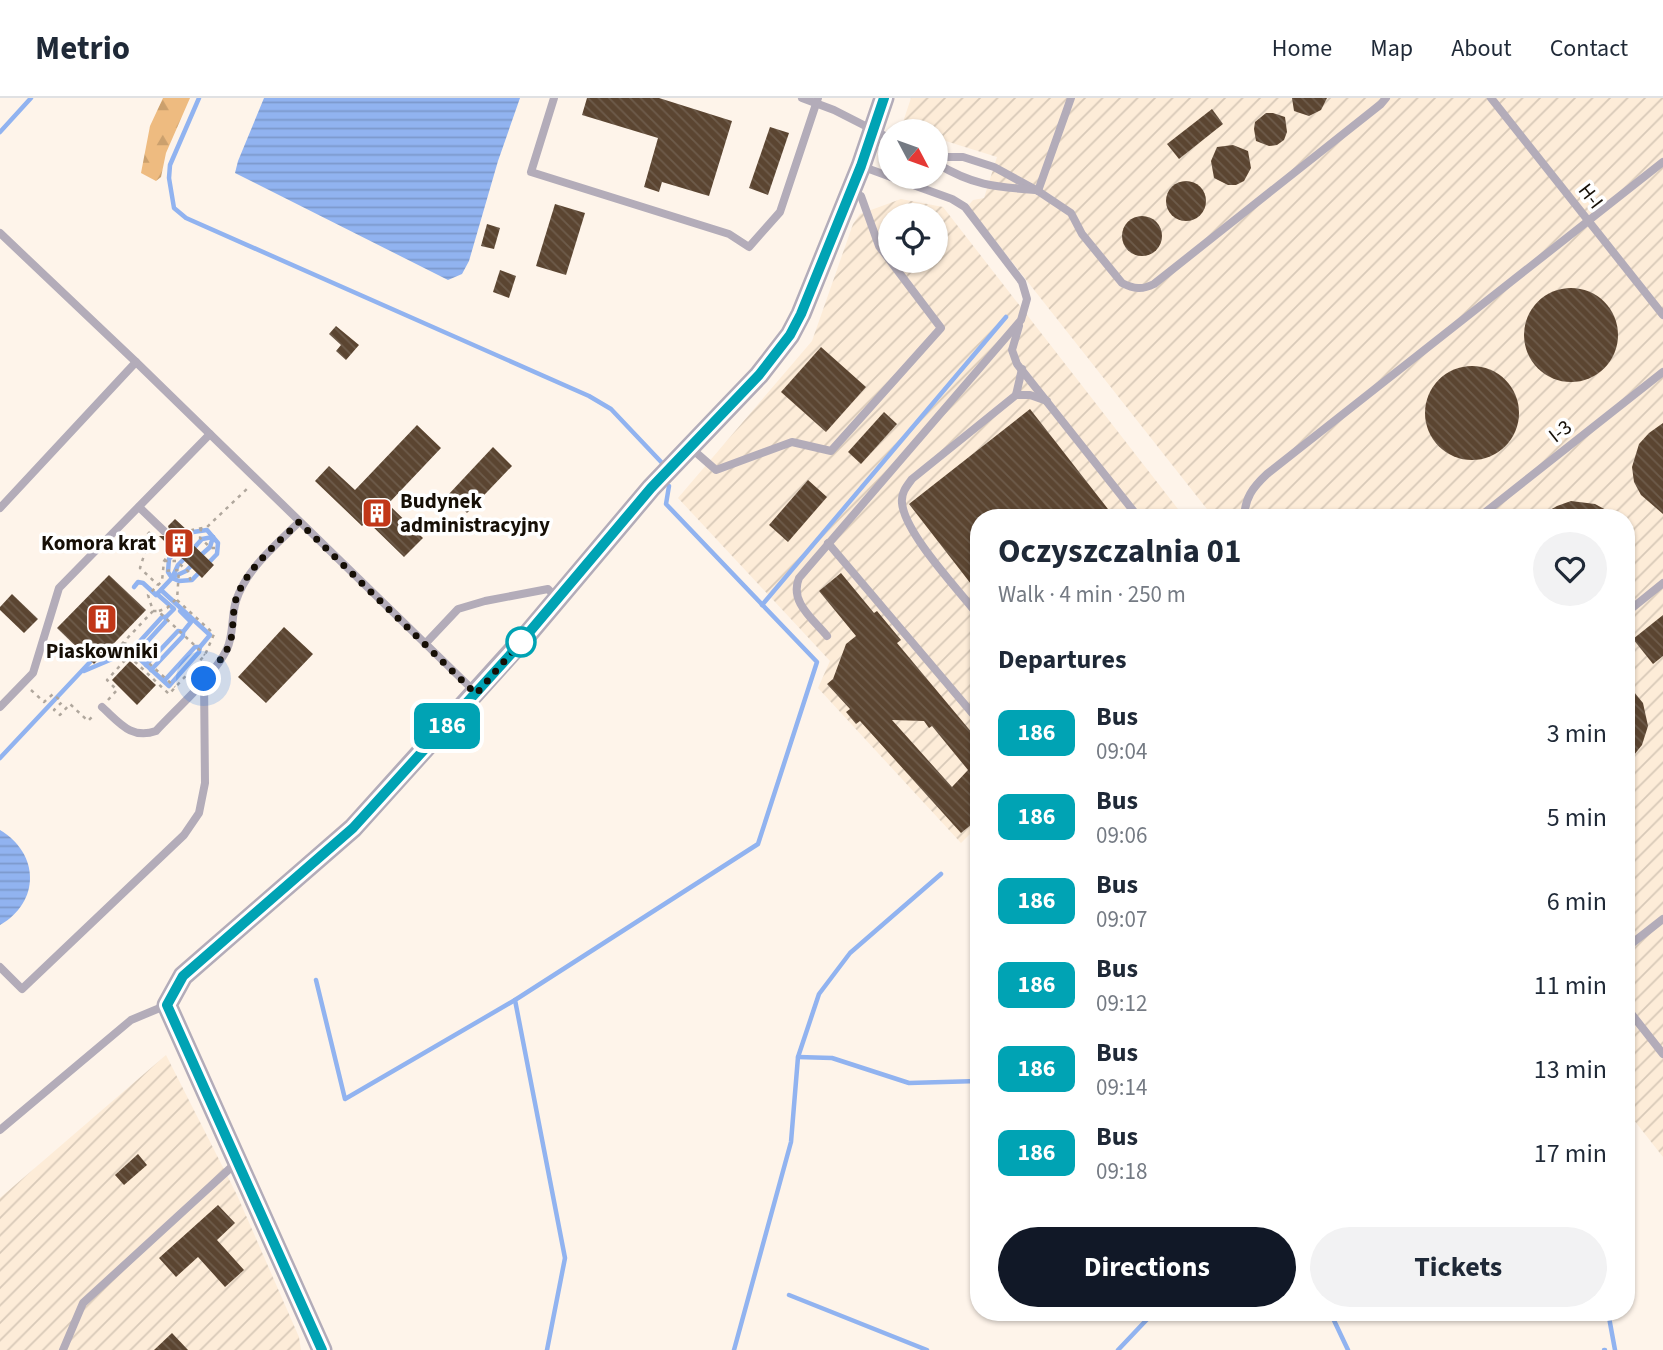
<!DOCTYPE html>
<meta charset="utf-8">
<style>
:root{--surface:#fff;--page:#f2f2f3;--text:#1f2937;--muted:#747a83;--line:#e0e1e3;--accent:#111827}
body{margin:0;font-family:"Source Sans 3",sans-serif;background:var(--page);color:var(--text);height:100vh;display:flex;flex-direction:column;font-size:26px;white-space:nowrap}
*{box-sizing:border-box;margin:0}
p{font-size:23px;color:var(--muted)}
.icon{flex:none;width:38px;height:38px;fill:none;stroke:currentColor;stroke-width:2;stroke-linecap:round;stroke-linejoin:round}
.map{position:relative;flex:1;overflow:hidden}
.side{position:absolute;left:970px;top:411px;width:665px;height:812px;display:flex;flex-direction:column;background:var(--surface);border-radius:28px;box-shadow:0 2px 5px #0004}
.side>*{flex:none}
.badge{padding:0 14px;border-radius:10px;font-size:24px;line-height:46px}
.needle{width:46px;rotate:131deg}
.controls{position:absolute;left:878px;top:21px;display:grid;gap:14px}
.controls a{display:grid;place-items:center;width:70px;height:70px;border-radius:50%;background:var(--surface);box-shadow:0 2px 5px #0004;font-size:35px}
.you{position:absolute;width:35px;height:35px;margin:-18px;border:5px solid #fff;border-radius:50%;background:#1a73e8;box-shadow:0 0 0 10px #1a73e833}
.map>.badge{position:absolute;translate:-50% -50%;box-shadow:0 0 0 4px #fff}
h2{padding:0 28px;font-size:26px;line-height:63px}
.round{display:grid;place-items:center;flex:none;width:74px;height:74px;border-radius:37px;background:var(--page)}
.headline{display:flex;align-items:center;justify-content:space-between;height:119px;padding:0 28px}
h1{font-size:33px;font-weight:700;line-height:52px}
.button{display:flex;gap:14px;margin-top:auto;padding:14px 28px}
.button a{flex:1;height:80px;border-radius:42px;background:var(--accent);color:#fff;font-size:28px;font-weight:700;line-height:80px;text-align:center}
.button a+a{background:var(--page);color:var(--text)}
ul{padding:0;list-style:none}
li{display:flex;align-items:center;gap:21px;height:84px;padding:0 28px}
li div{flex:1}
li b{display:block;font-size:26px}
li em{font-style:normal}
li .badge{min-width:77px;font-weight:700;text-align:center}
header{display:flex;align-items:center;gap:42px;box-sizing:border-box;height:98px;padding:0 35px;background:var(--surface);border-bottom:2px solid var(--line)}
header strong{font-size:33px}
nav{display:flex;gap:38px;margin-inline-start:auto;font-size:24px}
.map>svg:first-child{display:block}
.industrial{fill:url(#industrial-furrows);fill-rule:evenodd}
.forest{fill:url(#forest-firs)}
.water{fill:url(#water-rules)}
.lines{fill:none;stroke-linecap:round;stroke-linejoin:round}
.stream{stroke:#91b3f0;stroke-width:4.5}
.building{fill:url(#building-back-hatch);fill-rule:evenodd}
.path{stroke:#b0a79d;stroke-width:2.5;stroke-dasharray:3.5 5;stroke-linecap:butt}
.service{stroke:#b3acb9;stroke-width:8}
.tertiary{stroke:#b3acb9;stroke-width:21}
.line-casing{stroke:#fff;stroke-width:16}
.line{stroke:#00a3b4;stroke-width:10}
.walk{stroke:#160f06;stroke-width:7;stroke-dasharray:0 12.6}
.stop-dot{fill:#fff;stroke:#00a3b4;stroke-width:3.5}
.labels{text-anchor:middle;stroke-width:7;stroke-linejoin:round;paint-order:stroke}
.street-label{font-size:21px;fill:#160f06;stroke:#fff}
.poi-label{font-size:21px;font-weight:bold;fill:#160f06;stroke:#fff;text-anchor:start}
</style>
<header>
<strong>Metrio</strong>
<nav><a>Home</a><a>Map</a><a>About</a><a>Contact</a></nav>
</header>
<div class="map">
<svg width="1663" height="1252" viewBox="0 0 1663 1252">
<defs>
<pattern id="industrial-furrows" width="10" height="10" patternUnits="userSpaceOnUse" patternTransform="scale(1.75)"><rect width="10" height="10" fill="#fdecd8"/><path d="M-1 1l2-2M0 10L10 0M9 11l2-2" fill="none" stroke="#d8c9b8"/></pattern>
<pattern id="forest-firs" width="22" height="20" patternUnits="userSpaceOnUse" patternTransform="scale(1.75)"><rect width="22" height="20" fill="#eebb80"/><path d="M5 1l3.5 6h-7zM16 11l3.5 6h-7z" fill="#cba06d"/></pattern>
<pattern id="water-rules" width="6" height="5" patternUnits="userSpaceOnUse" patternTransform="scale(1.75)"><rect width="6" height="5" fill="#91b3f0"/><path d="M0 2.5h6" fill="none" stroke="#7c99cc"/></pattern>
<pattern id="building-back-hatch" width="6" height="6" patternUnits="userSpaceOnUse" patternTransform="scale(1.75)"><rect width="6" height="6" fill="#5b4531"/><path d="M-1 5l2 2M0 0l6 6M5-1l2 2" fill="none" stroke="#6e5c4b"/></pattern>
</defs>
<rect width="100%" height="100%" fill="#fef4ea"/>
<!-- industrial -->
<g class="industrial">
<path d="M911 0H1663V1059L1626 1012V420H1214L968 108 973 102 984 100 997 59 936 40V33H917L903 24Z"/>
<path d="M901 101 943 109 1185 420H978V728L961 745 818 590 830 563 678 400 812 243 853 126 860 116ZM891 117H936V163H891Z"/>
<path d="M166 957 237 1097 299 1239 301 1252H0V1100Z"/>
</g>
<!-- forest -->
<path class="forest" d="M163 0H190L166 55 161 79 156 83 141 75 150 28Z"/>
<!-- water -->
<g class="water">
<path d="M264 0H520L498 63 469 163 462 176 448 182 235 75 238 63Z"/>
<path d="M0 732C40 756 40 804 0 827Z"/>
</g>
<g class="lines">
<!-- stream -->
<g class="stream">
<path d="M199 0 170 67 169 80 174 110 186 120 589 298 611 311 664 367"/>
<path d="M0 34 31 0"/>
<path d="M207 432 218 445 217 456 192 482 179 483 172 480 168 474 169 461 193 434Z"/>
<path d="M193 451 202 441 213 439"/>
<path d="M200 458 210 449 213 439"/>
<path d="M173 479 186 473 194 465"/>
<path d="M134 489 138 484 143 485 156 497 172 480 178 467 185 460"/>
<path d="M762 507 1006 219"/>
<path d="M131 553 162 519H166"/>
<path d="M135 557 166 523V519L174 511 157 496"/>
<path d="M146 567 178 533 183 534"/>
<path d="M151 572 183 538V534L191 524 180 513"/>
<path d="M84 573 131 553 169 588 199 554 200 549 210 537 161 492"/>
<path d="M164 583 195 549H200"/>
<path d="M0 660 91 563"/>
<path d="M316 882 345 1001 515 902"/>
<path d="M798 959 832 960 909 985 978 983"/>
<path d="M789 1197 927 1252"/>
<path d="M1330 1214 1348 1252"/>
<path d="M1608 1214 1615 1252"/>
<path d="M547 1252 565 1160 515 902 758 746 817 564 666 406 669 388"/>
<path d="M734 1252 791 1044 798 959 819 896 850 855 941 776"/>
<path d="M1118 1252 1154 1214"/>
<path d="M1604 1252H1605"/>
</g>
</g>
<!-- building -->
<g class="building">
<path d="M587 0H659L732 23 709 98 662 84 659 94 644 89 658 40 582 17Z"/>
<path d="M1292 0H1327L1321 12 1309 18 1294 13Z"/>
<path d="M1212 11 1223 26 1179 61 1167 46Z"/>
<path d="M1266 15H1273L1285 19 1287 34 1284 42 1277 47 1269 48 1256 43 1254 31 1255 24Z"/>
<path d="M770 29 789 35 768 97 749 90Z"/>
<path d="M1233 47 1248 53 1251 70 1244 83 1236 87H1228L1214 80 1211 63 1217 49Z"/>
<circle cx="1186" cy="103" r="20"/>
<path d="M555 106 585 115 566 177 536 168Z"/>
<circle cx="1142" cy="138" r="20"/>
<path d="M487 126 500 130 494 151 481 148Z"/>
<path d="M500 172 516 178 509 200 493 194Z"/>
<circle cx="1571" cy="237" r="47"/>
<path d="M336 228 359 247 346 262 336 253 341 247 329 236Z"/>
<path d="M821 249 866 289 826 334 781 294Z"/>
<circle cx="1472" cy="315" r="47"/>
<path d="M1030 311 1115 420H978V495L909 406Z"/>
<path d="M884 314 897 326 861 366 848 354Z"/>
<path d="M1663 325V416L1641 397 1634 384 1632 369 1639 346 1649 335Z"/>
<path d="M417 327 441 350 388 406 423 440 404 459 367 423 362 428 315 383 329 368 355 392Z"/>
<path d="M493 349 512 368 467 415 448 397Z"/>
<path d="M808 382 827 399 788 444 769 427Z"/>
<path d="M1571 403 1595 406 1621 420H1536L1557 408Z"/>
<path d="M175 421 188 433 183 437 214 467 202 480 159 438H168L170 434 168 428Z"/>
<path d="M841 475 874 515 877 513 901 542 897 545 978 642V707L973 712 978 721 961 735 860 623 856 626 846 614 850 611 827 586 833 581 846 546 856 538 819 493ZM892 622 924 623 929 630 932 628 968 672 952 689Z"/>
<path d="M109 477 146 512 94 566 57 530Z"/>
<path d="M12 496 38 521 24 535 0 512V509Z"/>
<path d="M1663 517V558L1653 566 1633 541Z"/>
<path d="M284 529 313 556 266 605 238 579Z"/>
<path d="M130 563 156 587 137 607 112 582Z"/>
<path d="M1626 584 1643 605 1648 628 1642 647 1626 667Z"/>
<path d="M138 1056 147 1067 124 1087 115 1077Z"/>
<path d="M218 1107 235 1125 217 1142 244 1172 225 1189 198 1159 176 1179 159 1160Z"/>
<path d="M172 1235 188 1252H154Z"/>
</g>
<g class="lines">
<!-- path -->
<g class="path">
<path d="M201 430 200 440 211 450H220"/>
<path d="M150 434 145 439 152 445 146 451 140 470 158 487"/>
<path d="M185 439 192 432 207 429 249 389"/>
<path d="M164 463H176L188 473 191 484"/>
<path d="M153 513H158L205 557"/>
<path d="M159 513 167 510 178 499"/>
<path d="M123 545 128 546 175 589"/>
<path d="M125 562 120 548 153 513 148 497 162 483 164 463 173 451"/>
<path d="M31 592 44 604 53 596 62 604 54 612 60 617 70 606 88 623 94 617"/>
<path d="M108 602 117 592 107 582 129 558 169 596 205 557 214 536 177 502 179 472 163 473"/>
</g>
<!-- service -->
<g class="service">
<path d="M554 0 531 74 729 136 749 149 780 114 818 0"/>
<path d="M802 0 834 12 891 41"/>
<path d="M1491 0 1663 217"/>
<path d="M936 59H963L994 69 1038 93 1071 115 1082 136 1122 185C1134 191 1142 192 1154 186L1381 6 1386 0"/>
<path d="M936 65C972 87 994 89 1035 92"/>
<path d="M861 68 891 79"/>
<path d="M1038 93 1071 0"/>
<path d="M0 135 136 264 474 593"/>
<path d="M1019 228 1012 252 1017 266 1139 420"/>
<path d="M1016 297 1022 271"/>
<path d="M692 351 716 372 792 344 831 353 941 230 879 148 861 98 852 96"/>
<path d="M139 409 164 433"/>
<path d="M0 410 136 264"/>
<path d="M1244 420C1245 400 1252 390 1267 376L1663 64"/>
<path d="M1478 420 1663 274"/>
<path d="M828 445 978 622"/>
<path d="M1626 515 1663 485"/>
<path d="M978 517C958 491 905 436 902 405 901 395 906 389 912 381L1016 297H1030L1047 303"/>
<path d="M827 538C813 521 789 504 799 480L1021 222 1027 201 1022 184 965 109 952 101 891 79"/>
<path d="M425 546 458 511 485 503 548 491 556 499"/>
<path d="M0 609 33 575 59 490 210 336"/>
<path d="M102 609C119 624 131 642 156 633 177 610 214 578 227 551 234 536 231 519 236 503 246 471 276 447 299 424"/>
<path d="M1626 850 1663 821"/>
<path d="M0 869 22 891 184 737 199 715 205 685 204 581"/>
<path d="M1626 909 1663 956"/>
<path d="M0 1032 131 922 167 907"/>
<path d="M63 1252 83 1205 237 1064"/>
</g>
<!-- tertiary -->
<path class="tertiary" d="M322 1252 167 907 183 878 353 730 527 537 651 390 759 277 790 237 801 216 861 68 884 0"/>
</g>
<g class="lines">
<!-- line casing -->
<g class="line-casing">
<path id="line" d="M322 1252 167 907 183 878 353 730 510 557 651 390 759 277 790 237 801 216 861 68 884 0"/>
</g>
<!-- line -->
<use href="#line" class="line"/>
<!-- walk -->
<path class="walk" d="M204 581C214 569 227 557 231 541 234 527 232 512 237 498 249 468 277 446 299 424L476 596 527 537 521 544"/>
</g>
<!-- icons -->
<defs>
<g id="building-square" transform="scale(1.575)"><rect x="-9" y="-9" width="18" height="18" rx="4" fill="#c13718" stroke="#fff"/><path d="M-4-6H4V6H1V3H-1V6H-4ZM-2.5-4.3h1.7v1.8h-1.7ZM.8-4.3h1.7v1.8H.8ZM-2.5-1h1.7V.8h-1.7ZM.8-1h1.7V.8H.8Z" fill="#fff"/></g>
</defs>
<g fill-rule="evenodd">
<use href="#building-square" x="377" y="415"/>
<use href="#building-square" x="179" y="445"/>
<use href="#building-square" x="102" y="521"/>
</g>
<!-- markers -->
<circle class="stop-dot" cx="521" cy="544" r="14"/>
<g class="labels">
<!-- street labels -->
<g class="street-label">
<text transform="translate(1591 98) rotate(52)" y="7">H-I</text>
<text transform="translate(1560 333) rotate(-38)" y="7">I-3</text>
</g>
<!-- poi labels -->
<g class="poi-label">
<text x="400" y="410">Budynek<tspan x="400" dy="24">administracyjny</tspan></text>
<text x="156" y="452" text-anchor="end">Komora krat</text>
<text x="102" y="560" text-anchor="middle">Piaskowniki</text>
</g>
</g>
</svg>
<div class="controls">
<a><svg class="needle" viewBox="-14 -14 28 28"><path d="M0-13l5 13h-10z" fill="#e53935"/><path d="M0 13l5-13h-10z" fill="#747a83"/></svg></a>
<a><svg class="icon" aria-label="locate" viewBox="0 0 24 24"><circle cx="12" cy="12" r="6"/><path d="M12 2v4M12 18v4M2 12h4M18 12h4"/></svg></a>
</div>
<div class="you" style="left:204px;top:581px"></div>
<b class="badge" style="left:447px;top:628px;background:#00a3b4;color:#fff">186</b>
<section class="side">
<div class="headline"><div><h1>Oczyszczalnia 01</h1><p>Walk · 4 min · 250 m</p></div><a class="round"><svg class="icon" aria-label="heart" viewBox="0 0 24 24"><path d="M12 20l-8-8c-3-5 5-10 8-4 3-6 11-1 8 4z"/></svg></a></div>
<h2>Departures</h2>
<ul>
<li><span class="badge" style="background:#00a3b4;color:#fff">186</span><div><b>Bus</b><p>09:04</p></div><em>3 min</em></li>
<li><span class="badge" style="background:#00a3b4;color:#fff">186</span><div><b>Bus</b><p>09:06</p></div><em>5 min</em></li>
<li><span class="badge" style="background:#00a3b4;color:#fff">186</span><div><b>Bus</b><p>09:07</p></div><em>6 min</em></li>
<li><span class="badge" style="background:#00a3b4;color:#fff">186</span><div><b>Bus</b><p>09:12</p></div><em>11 min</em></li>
<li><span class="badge" style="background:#00a3b4;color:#fff">186</span><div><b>Bus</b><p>09:14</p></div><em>13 min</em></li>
<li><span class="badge" style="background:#00a3b4;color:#fff">186</span><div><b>Bus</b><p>09:18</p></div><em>17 min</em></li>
</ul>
<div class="button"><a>Directions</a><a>Tickets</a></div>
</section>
</div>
